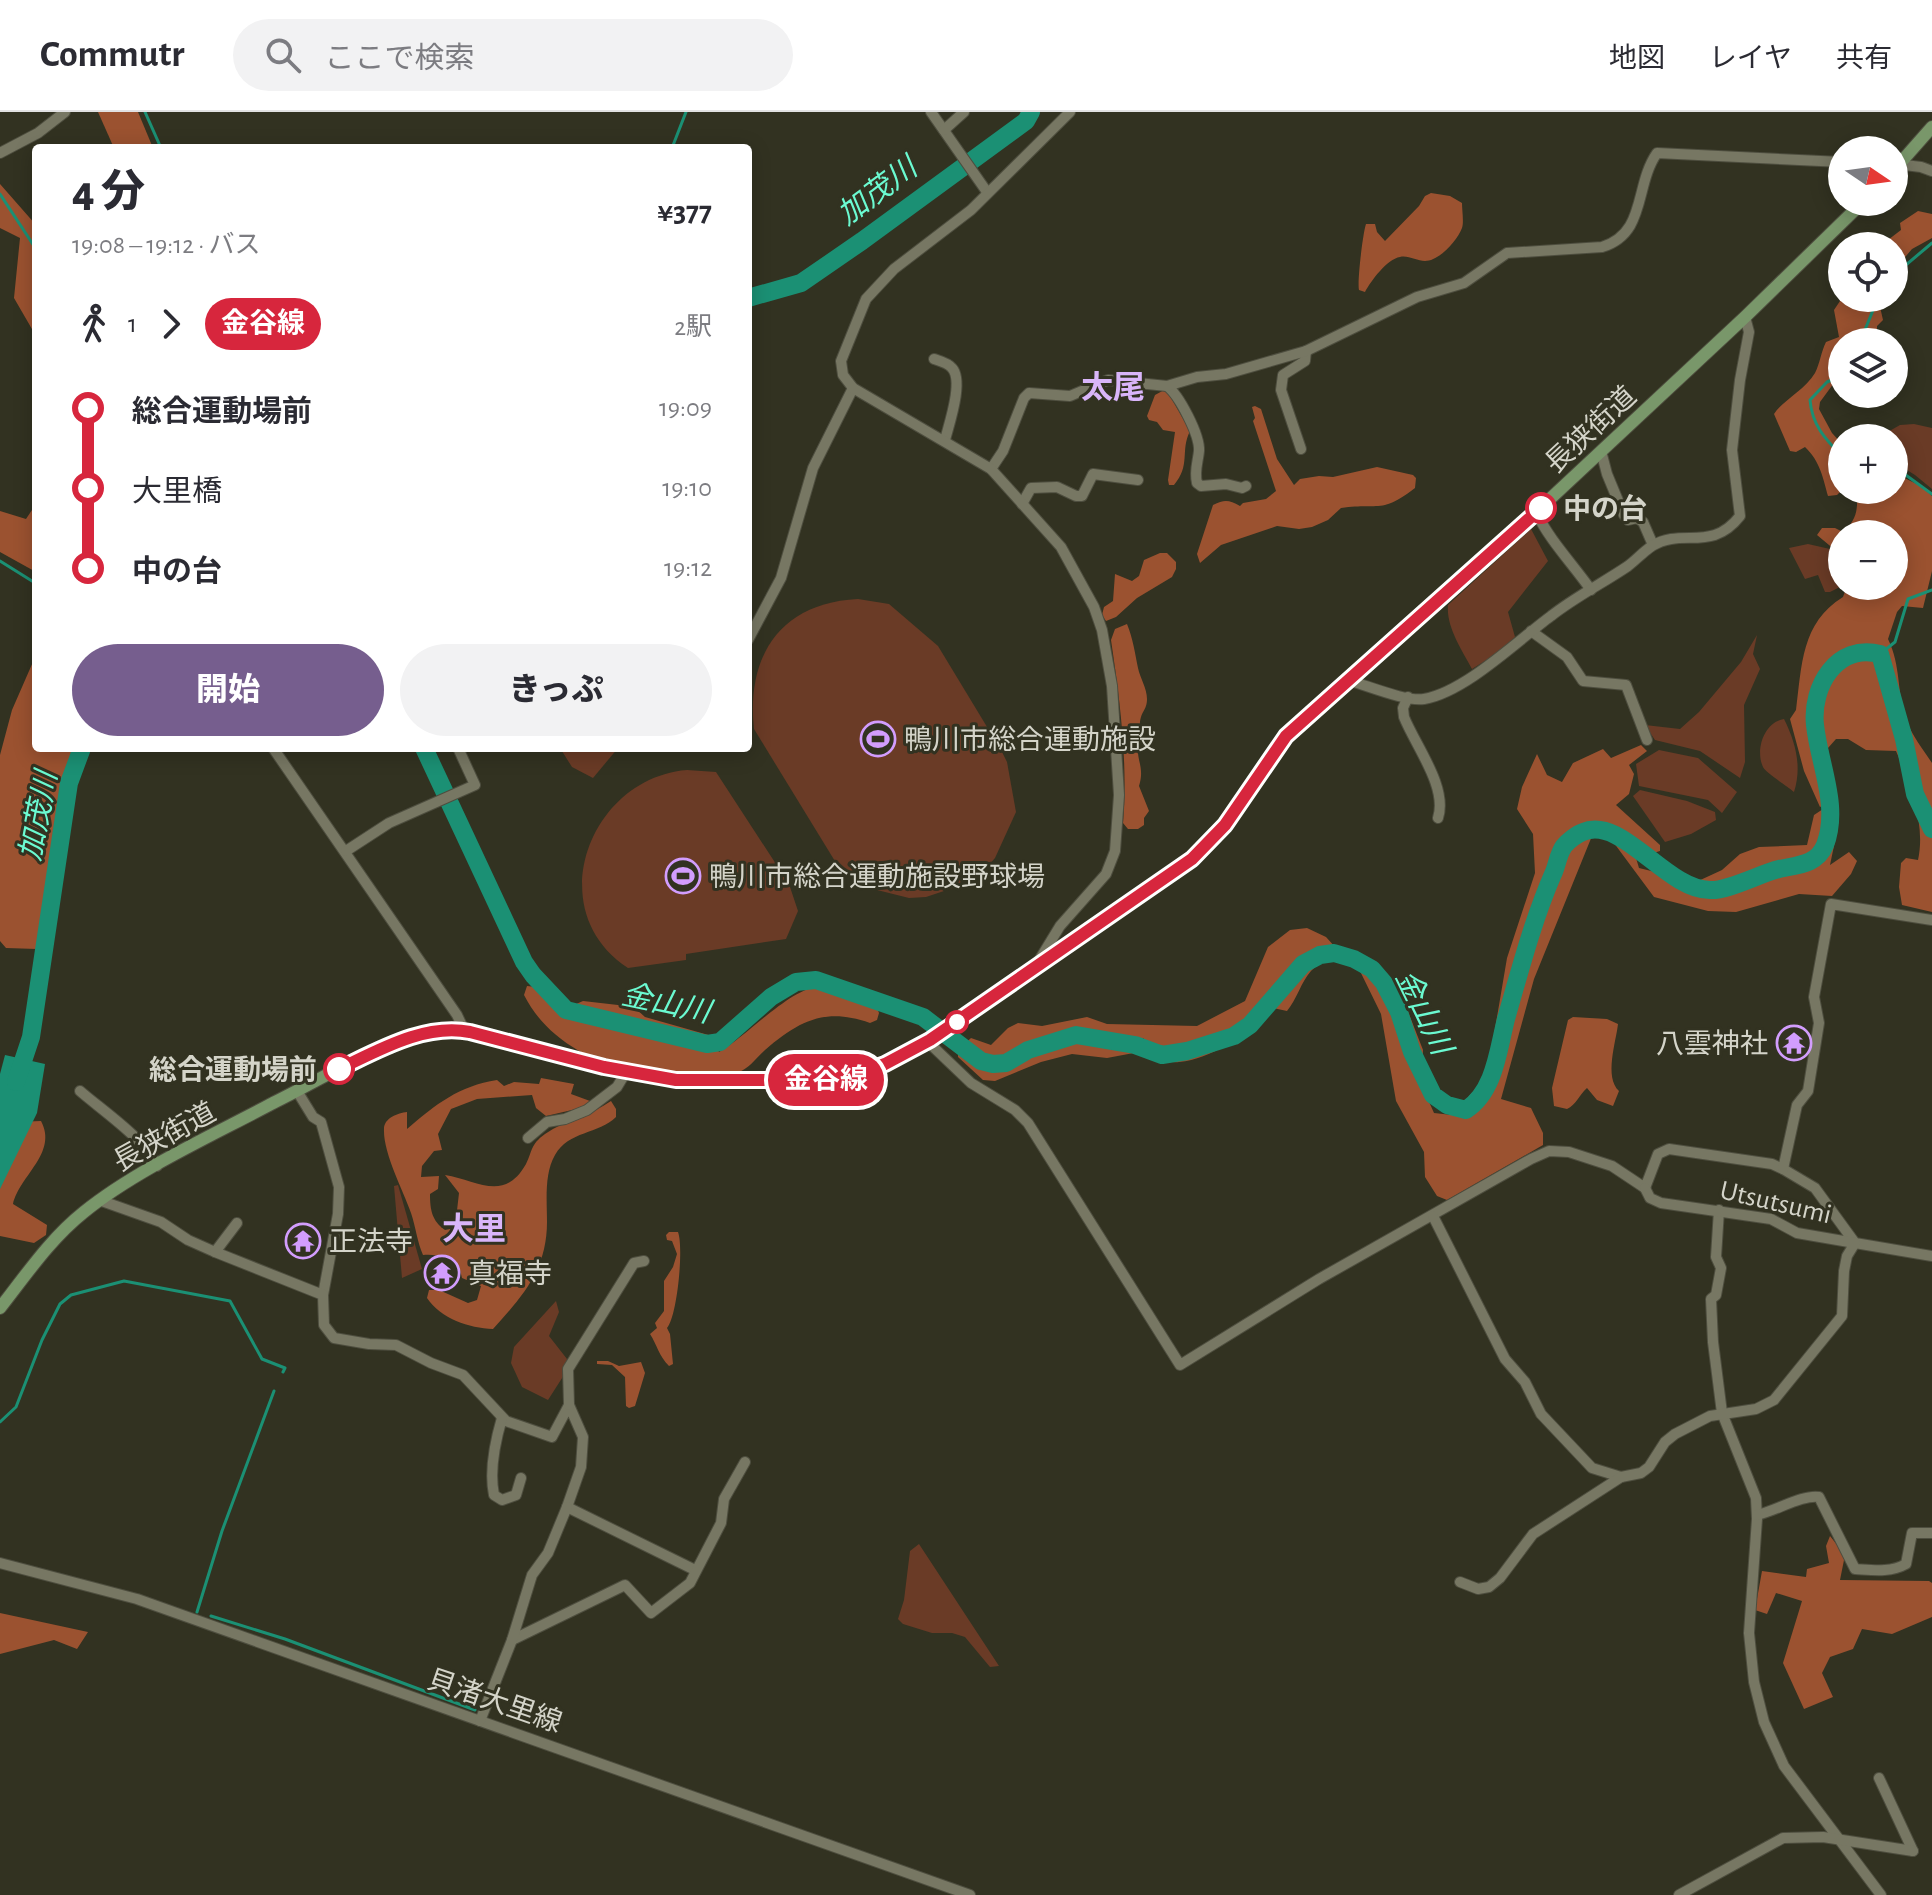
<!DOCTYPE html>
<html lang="ja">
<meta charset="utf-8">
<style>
:root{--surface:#fff;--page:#f2f2f3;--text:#2b2b33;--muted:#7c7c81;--line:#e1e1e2;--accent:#765e8e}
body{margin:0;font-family:"Alegreya Sans","Noto Sans JP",sans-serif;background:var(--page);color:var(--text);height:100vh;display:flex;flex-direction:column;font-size:30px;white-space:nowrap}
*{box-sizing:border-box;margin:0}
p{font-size:26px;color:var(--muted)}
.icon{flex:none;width:44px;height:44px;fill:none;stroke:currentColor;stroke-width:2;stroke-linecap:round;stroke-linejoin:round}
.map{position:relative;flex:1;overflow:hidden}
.side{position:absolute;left:32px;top:32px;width:720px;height:608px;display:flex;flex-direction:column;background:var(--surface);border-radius:8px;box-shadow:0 4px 20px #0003}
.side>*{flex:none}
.badge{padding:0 16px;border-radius:26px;font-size:28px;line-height:52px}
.needle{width:52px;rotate:103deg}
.buttons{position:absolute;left:1828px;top:24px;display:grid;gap:16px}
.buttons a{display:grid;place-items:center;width:80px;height:80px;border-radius:50%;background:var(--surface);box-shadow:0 4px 20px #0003;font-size:40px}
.map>.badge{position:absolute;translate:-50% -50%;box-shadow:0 0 0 4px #fff}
.legs{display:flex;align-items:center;gap:12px;height:88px;padding:0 40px;font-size:26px}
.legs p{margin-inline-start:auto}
.head{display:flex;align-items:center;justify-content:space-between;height:136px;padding:0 40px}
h1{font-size:44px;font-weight:800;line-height:60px}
.cta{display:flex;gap:16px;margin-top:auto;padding:16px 40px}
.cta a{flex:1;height:92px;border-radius:48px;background:var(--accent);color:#fff;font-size:32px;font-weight:800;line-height:92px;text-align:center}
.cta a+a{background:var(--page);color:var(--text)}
ul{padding:0 40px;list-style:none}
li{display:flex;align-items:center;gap:28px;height:80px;font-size:30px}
li i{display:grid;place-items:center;width:12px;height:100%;margin:0 10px;background:currentColor}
li i::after{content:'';width:20px;height:20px;margin:-10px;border:6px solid;border-radius:50%;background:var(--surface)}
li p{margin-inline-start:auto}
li:first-child i{background:linear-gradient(#0000 50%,currentColor 0)}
li:last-child i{background:linear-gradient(currentColor 50%,#0000 0)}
header{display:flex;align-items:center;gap:48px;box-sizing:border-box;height:112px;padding:0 40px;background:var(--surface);border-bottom:2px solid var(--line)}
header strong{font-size:38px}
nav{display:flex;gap:44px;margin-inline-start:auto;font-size:28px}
.search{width:560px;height:72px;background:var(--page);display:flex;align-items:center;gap:20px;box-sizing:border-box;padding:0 28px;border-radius:44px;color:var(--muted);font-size:30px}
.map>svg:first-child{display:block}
.green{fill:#6a3b26}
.forest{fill:#9b5230}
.water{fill:#1b9074}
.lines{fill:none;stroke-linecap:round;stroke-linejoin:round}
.stream{stroke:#1b9074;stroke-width:3}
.river{stroke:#1b9074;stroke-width:18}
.minor-casing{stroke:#4e4e3f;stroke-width:12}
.major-casing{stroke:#4e4e3f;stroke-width:14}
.minor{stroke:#777763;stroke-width:10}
.major{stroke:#79976a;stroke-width:12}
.line-1-casing{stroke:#fff;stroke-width:18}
.line-1{stroke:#d7263d;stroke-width:12}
.stop-1-dot{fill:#fff;stroke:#d7263d;stroke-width:4}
.labels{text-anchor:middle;stroke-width:6;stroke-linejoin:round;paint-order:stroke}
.street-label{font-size:28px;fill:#d4d4c9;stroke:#323221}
.stop-label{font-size:28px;font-weight:bold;fill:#d4d4c9;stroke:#323221;text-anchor:start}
.poi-label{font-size:28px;fill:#d4d4c9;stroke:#323221;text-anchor:start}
.water-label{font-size:30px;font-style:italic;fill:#6bfad1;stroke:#323221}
.quarter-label{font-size:32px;font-weight:bold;fill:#d9b5f9;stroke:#323221}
</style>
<header>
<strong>Commutr</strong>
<div class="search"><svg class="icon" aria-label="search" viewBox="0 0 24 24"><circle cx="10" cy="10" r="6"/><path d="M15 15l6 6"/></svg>ここで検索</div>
<nav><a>地図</a><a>レイヤ</a><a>共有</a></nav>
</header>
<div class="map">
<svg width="1932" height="1783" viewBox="0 0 1932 1783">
<rect width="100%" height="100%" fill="#323221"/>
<!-- green -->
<g class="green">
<path d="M1914 312 1932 316V377L1915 363 1894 350V326H1877L1900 313Z"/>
<path d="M1531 417 1548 449 1508 500 1515 525 1496 542 1472 557C1462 538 1446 515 1448 493Z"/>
<path d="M1808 432 1830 437 1840 475 1830 480H1825L1818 463 1805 467 1789 436Z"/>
<path d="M858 487 889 492 938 534 1001 638 1007 650 1016 700 995 746 982 761 968 771 926 785 909 786 865 775 841 759 754 617C746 544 780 491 858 487Z"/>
<path d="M1757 523 1753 542 1760 557 1744 593 1745 650 1740 666 1700 639 1655 628 1645 613 1680 617 1699 600 1741 550Z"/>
<path d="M1784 607C1796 631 1802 655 1794 680 1787 674 1766 661 1763 655 1755 638 1764 610 1784 607Z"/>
<path d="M560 636H618L593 666 572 655Z"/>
<path d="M1659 638 1698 646 1737 680 1722 701 1708 688 1639 674 1636 652Z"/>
<path d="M687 658 716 660 789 772 798 799 786 827 686 842V848L628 856C540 799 589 666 687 658Z"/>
<path d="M1640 678 1687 689 1715 700 1716 708 1691 722 1665 730 1633 684Z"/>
<path d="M398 1073 422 1157 402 1166 394 1074Z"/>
<path d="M556 1189 559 1200 549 1224 567 1247 564 1263 548 1288 522 1275 511 1251 514 1235Z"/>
<path d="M919 1432 999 1554 990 1555 965 1525 952 1521H932L903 1512 898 1507 904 1488 910 1439Z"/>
</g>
<!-- forest -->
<g class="forest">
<path d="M98 0H138L153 36H114Z"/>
<path d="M0 72 36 113V224L14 186 20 126 0 116Z"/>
<path d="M1431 81 1450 84 1462 91C1462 98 1464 110 1462 116 1457 129 1439 149 1425 149 1417 149 1408 143 1400 145 1387 147 1371 169 1365 180L1359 178C1357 170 1363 120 1366 112H1375L1377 120 1385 129 1419 94 1425 84Z"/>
<path d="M1918 99 1932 102V126L1912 137 1894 158V134H1880L1901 118 1900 111Z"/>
<path d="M1842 186H1878L1883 208 1877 214V221L1880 225 1871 230H1842V260L1820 290 1819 297 1832 321 1842 332V378L1837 383 1828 384C1823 366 1820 349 1805 335L1796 340 1790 339 1774 302C1782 289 1805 278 1815 261 1820 251 1821 240 1826 230L1839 225 1834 198Z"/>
<path d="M1166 277 1190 319C1180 339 1191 353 1174 373H1169L1168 368 1175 320 1163 318 1157 310 1149 308 1147 304 1155 283Z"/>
<path d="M1255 294 1261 297 1277 347 1294 373 1300 367 1319 364 1333 365 1377 355 1413 363 1416 366 1415 376C1380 403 1379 390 1341 396L1328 408 1312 415 1299 417 1277 414 1221 433 1200 451 1197 442 1213 393C1225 387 1229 388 1240 394L1243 391 1266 387 1276 379 1253 309 1255 306 1252 295Z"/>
<path d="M1894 361 1921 374 1932 384V459L1923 496 1902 494 1897 500 1888 527C1901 553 1897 582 1906 608 1913 625 1922 636 1932 651V800L1902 793 1899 775 1901 751 1906 746 1918 748C1926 712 1910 671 1896 639L1866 638 1848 627H1836L1828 636 1832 671 1824 693 1820 695 1804 659 1790 607 1796 598C1802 553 1801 511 1843 485L1847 474H1894V422H1842V456L1835 438 1817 423 1822 416H1835L1843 420C1855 410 1858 399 1857 384L1848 378H1894Z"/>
<path d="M36 392V460L0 440V399L26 407Z"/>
<path d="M1160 441H1167L1176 450V457L1172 465 1137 486 1116 505 1106 509 1102 503 1104 495 1113 489 1115 462 1132 469 1139 464 1144 448Z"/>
<path d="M1127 512C1133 527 1135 541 1138 556 1140 566 1147 576 1147 587 1147 600 1139 599 1140 617L1153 625 1138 631C1136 649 1145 655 1139 674L1149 699 1144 706V713L1138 717H1128L1123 711C1128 650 1120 589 1111 528L1115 517Z"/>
<path d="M36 543V636H73L55 722 37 837 6 836 0 829V643L12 598Z"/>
<path d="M1641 633 1647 639 1629 653 1634 662 1629 682 1616 693 1660 733V739L1636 746 1639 756 1696 770 1722 758 1740 742 1759 735 1807 733 1814 703 1823 697 1833 705 1835 729 1830 753 1849 740 1857 749 1851 762 1832 784 1799 782 1736 800 1708 799 1654 785 1608 723 1592 724 1534 867 1501 987 1531 996 1543 1021V1033L1447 1088 1437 1084 1425 1065 1424 1040 1396 989 1381 902 1359 857 1381 856 1398 874 1423 938 1422 974 1434 1001 1452 1003 1487 964 1507 846 1535 761 1533 722 1517 697 1522 675 1537 642 1547 663 1562 670 1573 651 1603 637 1611 646Z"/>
<path d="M1307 816 1326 825 1336 836C1329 847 1319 850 1311 859 1301 870 1297 887 1287 899L1273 896C1246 920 1217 946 1179 950 1171 951 1161 948 1153 947L1149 933 1143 926 1139 940 1107 946 1072 942 1041 950 995 969 983 968 958 945V938L971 926 991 933 1008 916 1018 911 1042 914 1087 905 1107 912 1197 914 1245 889 1268 835 1290 818Z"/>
<path d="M527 874 536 875 553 891 574 893 583 889 618 893 635 896 645 905 712 924 719 940C748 924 795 870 824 875 843 878 858 893 877 896L879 901 877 908 870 911C825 895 799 909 765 938 755 947 749 957 736 961 710 971 604 953 579 939 554 924 537 908 524 883Z"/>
<path d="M1573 905 1607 907 1618 912C1616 930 1604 965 1619 979L1613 994 1597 988 1587 976C1579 983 1576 993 1567 997L1554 994 1552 976 1568 908Z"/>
<path d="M541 966 574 972 571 982 590 989 585 995 546 1004 536 996 532 983 477 987 451 997 438 1022 442 1038 434 1039 422 1054 421 1065 439 1064 438 1077 430 1082C430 1098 432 1109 445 1118L455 1116 459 1081 445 1063C477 1068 504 1091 526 1052 533 1038 530 1033 545 1022 566 1007 590 1004 611 989L616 997V1005C599 1022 568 1019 555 1043 544 1062 547 1089 547 1110 547 1157 523 1184 493 1217 469 1216 441 1207 427 1186L429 1178H439L468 1191 477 1188 481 1174 462 1166 459 1154C447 1145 438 1142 423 1143 417 1129 416 1116 411 1101 403 1078 383 1041 384 1017 384 1006 398 1001 407 1000V1017C436 992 459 974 497 968L504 974 514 970 539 972Z"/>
<path d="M41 1009C58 1041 20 1063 13 1092L47 1113 46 1123 34 1131 0 1124V1060L17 1010Z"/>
<path d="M669 1120H678C684 1136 677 1205 667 1216L670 1222 673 1252 669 1254C659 1244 657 1233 650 1222L657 1216 655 1211 664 1199V1169L673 1155 677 1142 672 1129 667 1128 666 1123Z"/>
<path d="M597 1249H608L619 1254 641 1250 645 1261 635 1294 629 1296 626 1294 625 1265 612 1253 597 1252Z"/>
<path d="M1830 1424 1845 1443 1840 1468 1929 1469 1932 1471V1505L1892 1522 1862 1517 1853 1537 1830 1545 1822 1561 1833 1585 1804 1597 1783 1551 1802 1489 1776 1481 1767 1502 1755 1498 1762 1459 1806 1465 1807 1457 1829 1451 1826 1434Z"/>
<path d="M0 1501 88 1520 77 1537 54 1528 0 1542Z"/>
</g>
<!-- water -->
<path class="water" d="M5 943 45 952 37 1001 0 1077V962Z"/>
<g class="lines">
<!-- stream -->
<g class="stream">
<path d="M145 0 161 36"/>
<path d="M672 36 686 0"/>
<path d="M0 82 36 137"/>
<path d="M1894 163 1932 131"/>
<path d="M1860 230 1878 186"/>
<path d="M1842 264 1827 270 1810 288C1812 313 1825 327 1842 344"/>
<path d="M1894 360 1903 361 1932 382"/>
<path d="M0 449 32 469 36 468"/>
<path d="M1880 542 1895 530 1908 487 1932 478"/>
<path d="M0 1310 16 1295 42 1228 60 1192 71 1183 124 1169 230 1189 262 1247 285 1256 283 1260"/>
<path d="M197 1500 222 1419 274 1279"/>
<path d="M211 1504 285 1527 475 1598"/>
</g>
<!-- river -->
<g class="river">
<path d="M748 186 801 171 862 129 1026 9 1031 0"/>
<path d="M424 636 524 850 533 863 566 898 707 932 720 930 771 885 796 870 816 868 923 905 981 949 993 952 1006 951 1028 938 1076 923 1135 933 1162 943 1187 939 1234 924 1250 913 1303 852 1320 843 1334 841 1354 847 1372 857 1384 871 1399 900 1412 940 1433 983 1447 993 1466 998C1495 979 1498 938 1506 907 1520 858 1533 808 1553 762 1557 754 1558 742 1564 734 1568 729 1577 722 1583 720 1622 703 1666 778 1710 778 1728 779 1759 762 1779 757 1797 753 1817 753 1825 733 1840 694 1819 652 1815 613 1811 574 1837 531 1880 542L1904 627 1915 682 1932 717"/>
<path d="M16 970 31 925 69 671 82 636"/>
</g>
<!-- minor casing -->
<g class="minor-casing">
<g id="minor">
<path d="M931 0 987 80"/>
<path d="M944 18 964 0"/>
<path d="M0 41 38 21 65 0"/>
<path d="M1896 52 1921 55 1932 59"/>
<path d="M934 247C940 249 948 251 952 256 964 269 949 312 945 328"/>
<path d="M1167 274C1179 283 1200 323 1199 339 1198 350 1194 359 1197 371L1201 374 1226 372 1242 376 1246 374"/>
<path d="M1301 337 1281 278 1283 263 1305 249 1306 239"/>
<path d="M1601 339 1607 362 1624 403 1628 408 1637 406 1643 410 1653 433"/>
<path d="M991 357 1003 339 1024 286 1029 281 1070 284 1108 268 1167 274 1197 265 1226 262 1306 239 1417 185 1464 171 1507 141 1602 135C1647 121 1634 74 1657 41L1842 50"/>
<path d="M1022 392 1031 376 1057 375 1076 384H1082L1093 362 1138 368"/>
<path d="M1536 400C1550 429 1572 451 1591 478"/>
<path d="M1531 519 1567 545 1583 569 1626 573 1647 628"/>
<path d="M748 528 781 466 813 356 853 276"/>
<path d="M1347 568C1366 573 1406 590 1424 587 1465 580 1517 529 1551 504 1575 485 1603 471 1628 454 1636 448 1643 440 1652 434 1683 415 1711 441 1740 404L1732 338 1740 268 1749 220 1745 205"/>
<path d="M1408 585 1403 596 1404 605C1415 633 1448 675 1438 706"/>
<path d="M273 636 457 903 464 918"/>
<path d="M346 739 389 711 475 673 458 636"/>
<path d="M1035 855 1060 814 1106 762 1115 739 1119 683 1112 574 1102 518 1094 495 1061 435 991 357 853 276 843 263 841 249 866 187 894 157 971 98 1070 0"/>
<path d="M927 929 971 971 1015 998 1028 1011 1180 1253 1319 1167 1531 1047 1549 1039 1569 1040 1612 1054 1645 1076 1658 1042 1669 1037 1772 1052 1783 1057 1815 1076 1855 1131 1932 1144"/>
<path d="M80 979C103 999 145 1027 157 1054"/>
<path d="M297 979 313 1005 321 1010 339 1075 338 1102 323 1183"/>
<path d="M528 1026 547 1010 565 1007 587 998 617 975 626 960"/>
<path d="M1783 1057 1797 993 1808 979 1819 911 1814 885 1831 792 1932 808"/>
<path d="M99 1088 161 1110 188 1128 215 1140 323 1183 324 1213 334 1226 369 1232 396 1233 431 1251 463 1263 506 1309 552 1325 569 1293 583 1325 581 1355 567 1395 695 1458"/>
<path d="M1719 1098 1716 1145 1721 1156 1716 1183 1711 1187 1713 1230 1722 1301 1756 1386 1757 1407 1749 1521 1754 1570 1764 1610 1784 1654 1881 1783"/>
<path d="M1433 1104 1505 1247 1525 1270 1541 1302 1592 1356 1621 1365"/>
<path d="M215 1140 237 1111"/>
<path d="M569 1293 568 1257 634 1151 644 1149"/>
<path d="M502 1306C495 1330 489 1359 494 1383L502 1388 516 1383 521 1366"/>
<path d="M1757 1403C1775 1399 1804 1382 1819 1385L1855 1457C1872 1458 1890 1461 1906 1452L1912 1421H1932"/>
<path d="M0 1451 137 1487 970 1783"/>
<path d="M1460 1470 1478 1477 1489 1475 1500 1466 1533 1422 1621 1365 1641 1361 1649 1355 1665 1330 1675 1322 1710 1304 1756 1297 1774 1288 1842 1204 1844 1159 1847 1144 1855 1131 1797 1121 1771 1107 1661 1091 1650 1086 1645 1076"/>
<path d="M512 1528 625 1473 651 1501 690 1471 721 1411 724 1387 745 1350"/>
<path d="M480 1609 512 1528 532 1463 548 1441 567 1395"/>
<path d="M1879 1666 1913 1739"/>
<path d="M1679 1783 1783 1726 1823 1725 1913 1739"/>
</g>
</g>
<!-- major casing -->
<g class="major-casing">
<g id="major">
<path d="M1894 58 1932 15"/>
<path d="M0 1196C26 1163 50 1127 84 1100 136 1058 213 1023 273 991 320 968 366 938 416 924 432 919 448 918 464 918L604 955 654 965 740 970 841 966 885 952 930 928 1179 757 1218 722 1286 624 1536 400 1745 205 1863 90"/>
</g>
</g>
<!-- minor -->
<use href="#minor" class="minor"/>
<!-- major -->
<use href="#major" class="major"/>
</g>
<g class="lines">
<!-- line-1 casing -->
<g class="line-1-casing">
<path id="line-1" d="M339 957C379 938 425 911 470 920L604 955 676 968H826L851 964 885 952 930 928 1192 747 1225 713 1286 624 1541 396"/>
</g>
<!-- line-1 -->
<use href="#line-1" class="line-1"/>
</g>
<!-- icons -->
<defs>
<g id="stadium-ring" transform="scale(1.8)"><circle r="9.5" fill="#323221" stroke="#d29dfd" stroke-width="1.5"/><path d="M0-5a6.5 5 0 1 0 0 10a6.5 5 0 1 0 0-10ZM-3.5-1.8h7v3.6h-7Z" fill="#d29dfd"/></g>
<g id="temple-ring" transform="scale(1.8)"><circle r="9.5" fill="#323221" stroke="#d29dfd" stroke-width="1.5"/><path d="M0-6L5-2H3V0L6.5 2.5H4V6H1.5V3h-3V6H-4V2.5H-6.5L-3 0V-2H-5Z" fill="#d29dfd"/></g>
</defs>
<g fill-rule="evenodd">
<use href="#stadium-ring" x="878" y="627"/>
<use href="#stadium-ring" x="683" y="764"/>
<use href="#temple-ring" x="1794" y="931"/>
<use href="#temple-ring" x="303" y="1129"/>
<use href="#temple-ring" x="442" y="1161"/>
</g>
<!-- markers -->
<g class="stop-1-dot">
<circle cx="1541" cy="396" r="14"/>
<circle cx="957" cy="910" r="10"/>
<circle cx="339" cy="957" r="14"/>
</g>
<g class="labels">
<!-- street labels -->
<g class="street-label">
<text transform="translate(1590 317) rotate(-43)" y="10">長狭街道</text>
<text transform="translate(164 1024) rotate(-29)" y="10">長狭街道</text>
<text transform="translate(1776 1089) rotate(13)" y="10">Utsutsumi</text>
<text transform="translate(495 1588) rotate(19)" y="10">貝渚大里線</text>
</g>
<!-- stop labels -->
<g class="stop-label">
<text x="1563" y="406">中の台</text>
<text x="317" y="967" text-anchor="end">総合運動場前</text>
</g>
<!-- poi labels -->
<g class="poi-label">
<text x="904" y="637">鴨川市総合運動施設</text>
<text x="709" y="774">鴨川市総合運動施設野球場</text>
<text x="1768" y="941" text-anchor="end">八雲神社</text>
<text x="329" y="1139">正法寺</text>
<text x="468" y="1171">真福寺</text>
</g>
<!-- water labels -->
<g class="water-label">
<text transform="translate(877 79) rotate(-37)" y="10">加茂川</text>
<text transform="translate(38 704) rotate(-79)" y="10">加茂川</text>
<text transform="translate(666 891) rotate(12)" y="10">金山川</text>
<text transform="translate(1424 900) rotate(64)" y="10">金山川</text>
</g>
<!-- quarter labels -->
<g class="quarter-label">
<text x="1113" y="286">太尾</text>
<text x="474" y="1128">大里</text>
</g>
</g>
</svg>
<div class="buttons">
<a><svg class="needle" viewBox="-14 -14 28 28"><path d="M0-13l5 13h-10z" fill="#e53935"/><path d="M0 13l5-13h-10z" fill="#7c7c81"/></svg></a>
<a><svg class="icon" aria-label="locate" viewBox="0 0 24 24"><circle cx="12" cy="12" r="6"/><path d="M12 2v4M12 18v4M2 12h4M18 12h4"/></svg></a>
<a><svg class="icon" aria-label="layers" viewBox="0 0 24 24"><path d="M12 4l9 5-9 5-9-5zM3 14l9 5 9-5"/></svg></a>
<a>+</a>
<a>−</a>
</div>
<b class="badge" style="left:826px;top:968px;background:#d7263d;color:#fff">金谷線</b>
<section class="side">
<div class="head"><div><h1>4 分</h1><p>19:08 – 19:12 · バス</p></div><b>¥377</b></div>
<div class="legs"><svg class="icon" aria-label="walk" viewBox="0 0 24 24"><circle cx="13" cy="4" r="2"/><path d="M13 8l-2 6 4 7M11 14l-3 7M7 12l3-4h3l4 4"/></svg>1<svg class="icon" aria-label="forward" viewBox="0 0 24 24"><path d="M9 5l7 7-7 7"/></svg><b class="badge" style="background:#d7263d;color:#fff">金谷線</b><p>2駅</p></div>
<ul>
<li><i style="color:#d7263d"></i><b>総合運動場前</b><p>19:09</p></li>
<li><i style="color:#d7263d"></i><span>大里橋</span><p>19:10</p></li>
<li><i style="color:#d7263d"></i><b>中の台</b><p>19:12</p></li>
</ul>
<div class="cta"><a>開始</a><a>きっぷ</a></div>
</section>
</div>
